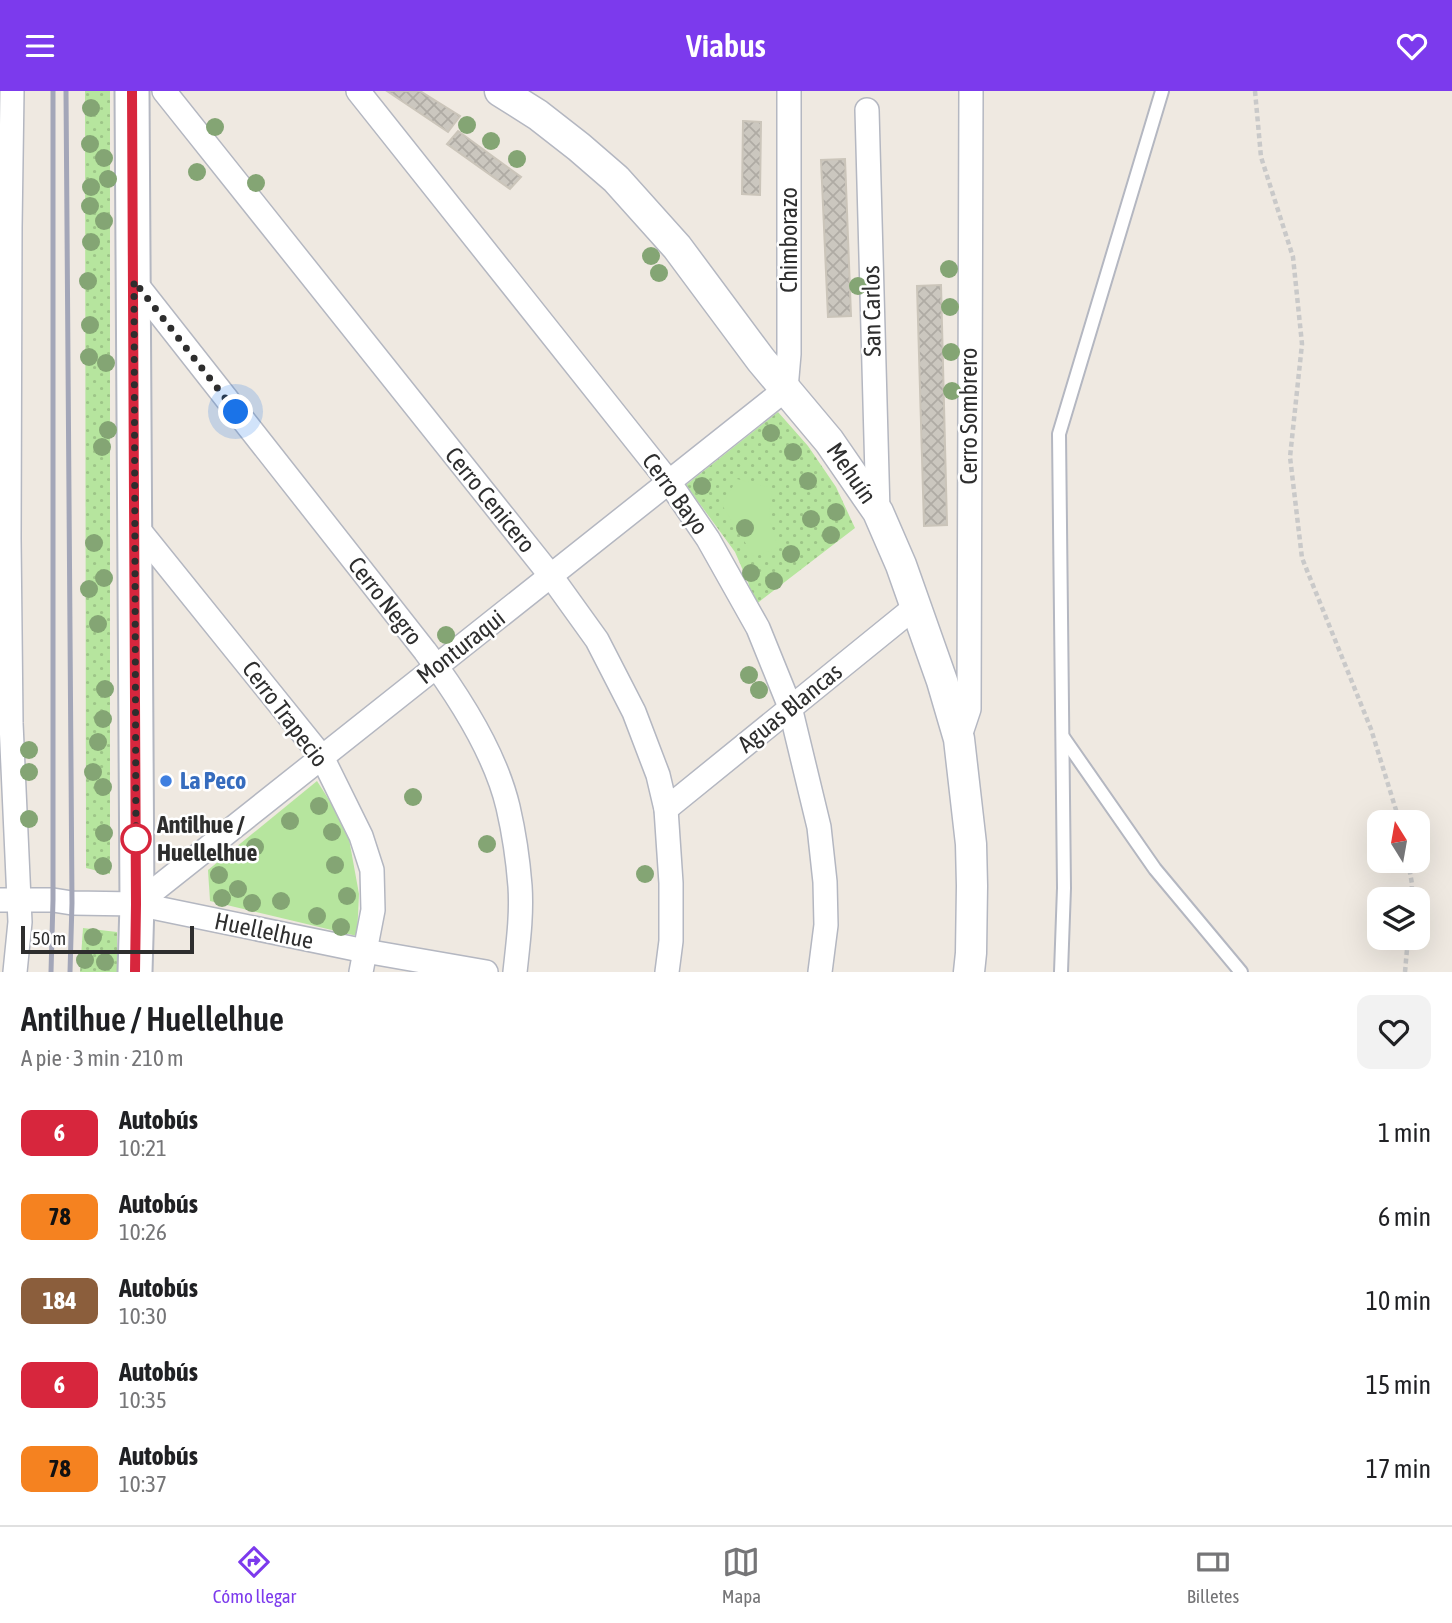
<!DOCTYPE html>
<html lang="es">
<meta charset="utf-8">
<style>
:root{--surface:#fff;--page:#f2f2f2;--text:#202124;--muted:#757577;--line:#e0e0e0;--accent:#7c3aed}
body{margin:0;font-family:"Asap Condensed",sans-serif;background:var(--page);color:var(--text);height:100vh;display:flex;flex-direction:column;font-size:26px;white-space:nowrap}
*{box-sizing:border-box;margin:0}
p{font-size:23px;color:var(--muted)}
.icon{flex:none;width:38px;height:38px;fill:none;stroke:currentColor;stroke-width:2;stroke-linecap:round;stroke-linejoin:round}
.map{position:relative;height:881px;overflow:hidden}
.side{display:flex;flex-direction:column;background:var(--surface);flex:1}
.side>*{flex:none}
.badge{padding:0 14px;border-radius:10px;font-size:24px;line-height:46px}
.needle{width:46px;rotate:349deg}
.fabs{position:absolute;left:1367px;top:719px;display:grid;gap:14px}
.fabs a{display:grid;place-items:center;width:63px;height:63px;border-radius:14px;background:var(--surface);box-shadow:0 7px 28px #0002;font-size:35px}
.scale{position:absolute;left:21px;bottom:18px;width:173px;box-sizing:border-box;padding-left:7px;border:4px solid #2e2e2e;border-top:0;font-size:19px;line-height:24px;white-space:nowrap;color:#2e2e2e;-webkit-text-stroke:5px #fff;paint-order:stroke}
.you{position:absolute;width:35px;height:35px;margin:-18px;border:5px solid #fff;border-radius:50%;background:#1a73e8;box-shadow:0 0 0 10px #1a73e833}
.map>.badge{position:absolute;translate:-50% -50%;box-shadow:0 0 0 4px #fff}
.round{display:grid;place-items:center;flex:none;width:74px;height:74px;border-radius:14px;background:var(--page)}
.headline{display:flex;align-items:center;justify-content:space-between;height:119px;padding:0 21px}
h1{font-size:33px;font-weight:600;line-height:52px}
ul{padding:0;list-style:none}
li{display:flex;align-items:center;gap:21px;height:84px;padding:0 21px}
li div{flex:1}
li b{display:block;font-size:26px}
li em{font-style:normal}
li .badge{min-width:77px;font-weight:700;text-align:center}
header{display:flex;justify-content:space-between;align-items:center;height:91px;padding:0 21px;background:var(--accent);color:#fff;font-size:32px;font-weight:600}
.dock{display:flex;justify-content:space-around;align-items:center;height:98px;border-top:2px solid var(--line);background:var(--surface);font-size:19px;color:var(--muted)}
.dock a{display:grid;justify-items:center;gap:4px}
.dock .on{color:var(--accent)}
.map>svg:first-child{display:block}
.grass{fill:url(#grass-dots)}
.park{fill:#b6e59e}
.building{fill:url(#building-cross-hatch);stroke:#cbc5ba;stroke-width:2}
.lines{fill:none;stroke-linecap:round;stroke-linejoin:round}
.service-casing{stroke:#b4b7c1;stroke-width:16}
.minor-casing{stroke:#b4b7c1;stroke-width:26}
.tertiary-casing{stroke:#b4b7c1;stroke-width:33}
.secondary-casing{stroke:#b4b7c1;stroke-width:37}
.path{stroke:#c9c9c9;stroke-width:4.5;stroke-dasharray:5 3.5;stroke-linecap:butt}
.service{stroke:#fff;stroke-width:12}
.minor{stroke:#fff;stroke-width:23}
.tertiary{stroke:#fff;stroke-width:30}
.secondary{stroke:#fff;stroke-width:33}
.rail{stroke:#a3a6b8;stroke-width:5}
.tree{fill:#84a574}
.line-casing{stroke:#fff;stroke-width:16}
.line{stroke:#d7263d;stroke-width:10}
.walk{stroke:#2e2e2e;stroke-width:7;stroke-dasharray:0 12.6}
.shop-dot{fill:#3f7fe0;stroke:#fff;stroke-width:2.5}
.stop-dot{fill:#fff;stroke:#d7263d;stroke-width:3.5}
.labels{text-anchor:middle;stroke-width:5;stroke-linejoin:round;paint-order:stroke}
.street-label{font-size:24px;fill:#2e2e2e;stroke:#fff}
.shop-label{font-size:24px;font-weight:bold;fill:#366cbe;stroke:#fff;text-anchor:start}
.stop-label{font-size:24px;font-weight:bold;fill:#2e2e2e;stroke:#fff;text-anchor:start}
</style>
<header><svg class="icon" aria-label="menu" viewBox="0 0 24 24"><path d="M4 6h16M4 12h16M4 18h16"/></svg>Viabus<svg class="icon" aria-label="heart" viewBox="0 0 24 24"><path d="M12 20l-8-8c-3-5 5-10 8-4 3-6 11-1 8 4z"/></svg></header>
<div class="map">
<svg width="1452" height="881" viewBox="0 0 1452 881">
<defs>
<pattern id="grass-dots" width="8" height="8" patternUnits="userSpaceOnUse" patternTransform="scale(1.75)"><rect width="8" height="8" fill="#b6e59e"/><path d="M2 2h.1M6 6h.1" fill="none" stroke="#9dc588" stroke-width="1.8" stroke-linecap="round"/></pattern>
<pattern id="building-cross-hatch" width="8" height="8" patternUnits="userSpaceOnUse" patternTransform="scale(1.75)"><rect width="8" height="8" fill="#cbc7bf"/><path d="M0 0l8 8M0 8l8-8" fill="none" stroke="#afaba4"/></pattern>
</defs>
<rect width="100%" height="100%" fill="#efe9e1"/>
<!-- grass -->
<g class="grass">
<path d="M85 0H110V783L86 777Z"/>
<path d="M778 321 808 355 836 396 855 437 755 514 748 491 735 461 686 394Z"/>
<path d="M83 837 117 841V881H80Z"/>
</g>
<!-- park -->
<g class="park">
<path d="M737 388 772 397 769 427 778 456 754 466 722 414Z"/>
<path d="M317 690 347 737 359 803 357 845 210 810 208 779Z"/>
</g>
<!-- building -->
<g class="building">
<path d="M387 0H420L460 25 448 41Z"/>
<path d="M743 30 761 31 760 104 742 103Z"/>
<path d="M458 40 521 86 510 98 447 53Z"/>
<path d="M845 68 851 225 828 226 821 69Z"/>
<path d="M941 194 947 434 924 435 917 195Z"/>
</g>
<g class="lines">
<!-- service casing -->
<g class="service-casing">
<g id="service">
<path d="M1063 646 1155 778 1241 881"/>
<path d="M1061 881 1064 797 1059 343 1162 0"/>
</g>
</g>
<!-- minor casing -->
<g class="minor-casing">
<g id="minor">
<path d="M12 0 10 136 9 448 11 632 20 831 15 881"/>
<path d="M164 0 551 485 597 549 634 621 658 684 666 718 671 792V850L667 881"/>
<path d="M358 0 669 391 708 448 758 537 790 616 819 736 825 791 826 834 820 881"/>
<path d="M867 19 878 421"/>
<path d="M134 190 425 560C458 604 495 661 508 716 514 742 518 769 520 795 522 824 518 853 515 881"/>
<path d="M135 434 322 666 361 745 372 779 373 819 361 881"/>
<path d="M959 648 969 618 971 0"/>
<path d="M666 718 915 516"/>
<path d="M0 809H53L72 812 137 813 365 860 486 881"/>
<path d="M137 813 786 298 789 263V0"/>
</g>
</g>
<!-- tertiary casing -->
<g class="tertiary-casing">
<g id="tertiary">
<path id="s1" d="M500 0 538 24 579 56 616 88 677 156 761 269 829 350 878 421 901 474 942 590 959 648 971 753 972 795 971 862 969 881"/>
</g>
</g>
<!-- secondary casing -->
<g class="secondary-casing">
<path id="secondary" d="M132 0 137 813 135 881"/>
</g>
<!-- path -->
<g class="path">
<path d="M1255 0 1261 66 1293 166 1302 253 1290 366 1302 467 1371 638 1400 732"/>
<path d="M1408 770 1412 793 1411 808"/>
<path d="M1405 881 1408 847"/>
</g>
<!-- service -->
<use href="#service" class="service"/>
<!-- minor -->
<use href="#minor" class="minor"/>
<!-- tertiary -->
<use href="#tertiary" class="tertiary"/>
<!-- secondary -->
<use href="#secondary" class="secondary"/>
<!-- rail -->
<g class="rail">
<path d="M66 0 72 812 70 881"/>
<path d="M51 881 53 809V0"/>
</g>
</g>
<!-- trees -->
<g class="tree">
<circle cx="91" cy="17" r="9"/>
<circle cx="467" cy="34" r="9"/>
<circle cx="215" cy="36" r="9"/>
<circle cx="491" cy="50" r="9"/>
<circle cx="90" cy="53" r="9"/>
<circle cx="104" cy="67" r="9"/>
<circle cx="517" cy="68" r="9"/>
<circle cx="197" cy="81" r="9"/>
<circle cx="108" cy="88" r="9"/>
<circle cx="256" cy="92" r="9"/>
<circle cx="91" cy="96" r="9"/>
<circle cx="90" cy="115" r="9"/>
<circle cx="104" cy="130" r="9"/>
<circle cx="91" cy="151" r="9"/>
<circle cx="651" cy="165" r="9"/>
<circle cx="949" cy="178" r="9"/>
<circle cx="659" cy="182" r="9"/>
<circle cx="88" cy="190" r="9"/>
<circle cx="858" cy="195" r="9"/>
<circle cx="950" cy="216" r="9"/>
<circle cx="90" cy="234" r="9"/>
<circle cx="951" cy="261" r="9"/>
<circle cx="89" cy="266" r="9"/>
<circle cx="106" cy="272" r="9"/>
<circle cx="952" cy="300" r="9"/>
<circle cx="108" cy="339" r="9"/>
<circle cx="771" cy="342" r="9"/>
<circle cx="102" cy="356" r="9"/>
<circle cx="793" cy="361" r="9"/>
<circle cx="808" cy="390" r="9"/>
<circle cx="702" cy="395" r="9"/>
<circle cx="836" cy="421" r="9"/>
<circle cx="811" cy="428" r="9"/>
<circle cx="745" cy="437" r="9"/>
<circle cx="831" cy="444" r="9"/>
<circle cx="94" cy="452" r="9"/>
<circle cx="791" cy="463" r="9"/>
<circle cx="751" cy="482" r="9"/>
<circle cx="104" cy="487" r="9"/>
<circle cx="774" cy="490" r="9"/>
<circle cx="89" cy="498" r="9"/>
<circle cx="98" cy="533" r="9"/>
<circle cx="446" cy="544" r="9"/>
<circle cx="749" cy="584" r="9"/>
<circle cx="105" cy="598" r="9"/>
<circle cx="759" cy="599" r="9"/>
<circle cx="103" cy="628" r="9"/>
<circle cx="98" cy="651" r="9"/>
<circle cx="29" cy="659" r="9"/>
<circle cx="29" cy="681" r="9"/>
<circle cx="93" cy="681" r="9"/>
<circle cx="103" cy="696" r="9"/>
<circle cx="413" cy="706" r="9"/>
<circle cx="319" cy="715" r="9"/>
<circle cx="29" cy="728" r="9"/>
<circle cx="290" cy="730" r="9"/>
<circle cx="332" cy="741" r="9"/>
<circle cx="104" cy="742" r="9"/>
<circle cx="487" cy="753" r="9"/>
<circle cx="255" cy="756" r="9"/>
<circle cx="335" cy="774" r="9"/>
<circle cx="103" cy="775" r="9"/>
<circle cx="645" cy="783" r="9"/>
<circle cx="219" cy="784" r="9"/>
<circle cx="238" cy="798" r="9"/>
<circle cx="347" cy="805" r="9"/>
<circle cx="222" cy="807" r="9"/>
<circle cx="281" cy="810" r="9"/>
<circle cx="252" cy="812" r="9"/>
<circle cx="317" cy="825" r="9"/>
<circle cx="341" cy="836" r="9"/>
<circle cx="93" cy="846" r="9"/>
<circle cx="85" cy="869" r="9"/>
<circle cx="105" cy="871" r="9"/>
</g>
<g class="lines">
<!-- line casing -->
<g class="line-casing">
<path id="line" d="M132 0 136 813 135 881"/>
</g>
<!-- line -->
<use href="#line" class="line"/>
<!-- walk -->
<path class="walk" d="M136 748V754L134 190 236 321"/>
</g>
<!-- markers -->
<circle class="shop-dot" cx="166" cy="690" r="7"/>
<circle class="stop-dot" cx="136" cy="748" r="14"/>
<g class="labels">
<!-- street labels -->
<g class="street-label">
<text transform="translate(789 149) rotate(-90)" y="8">Chimborazo</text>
<text transform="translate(872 220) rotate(-91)" y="8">San Carlos</text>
<text transform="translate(969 325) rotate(-90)" y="8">Cerro Sombrero</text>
<text dy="8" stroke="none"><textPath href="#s1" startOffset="523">Mehuín</textPath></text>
<text transform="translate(675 403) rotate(54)" y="8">Cerro Bayo</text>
<text transform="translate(490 409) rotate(51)" y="8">Cerro Cenicero</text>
<text transform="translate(385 510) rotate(52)" y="8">Cerro Negro</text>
<text transform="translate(461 556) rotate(-38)" y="8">Monturaqui</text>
<text transform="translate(790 617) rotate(-39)" y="8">Aguas Blancas</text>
<text transform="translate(285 623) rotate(53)" y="8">Cerro Trapecio</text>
<text transform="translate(264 840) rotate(12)" y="8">Huellelhue</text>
</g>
<!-- shop labels -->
<g class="shop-label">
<text x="180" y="698">La Peco</text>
</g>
<!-- stop labels -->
<g class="stop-label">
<text x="157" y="742">Antilhue /<tspan x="157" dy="28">Huellelhue</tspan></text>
</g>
</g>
</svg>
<div class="fabs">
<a><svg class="needle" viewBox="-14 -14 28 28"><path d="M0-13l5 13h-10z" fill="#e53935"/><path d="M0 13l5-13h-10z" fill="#757577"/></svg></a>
<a><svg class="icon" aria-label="layers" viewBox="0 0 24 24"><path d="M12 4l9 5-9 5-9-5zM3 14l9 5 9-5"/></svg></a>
</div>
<div class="scale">50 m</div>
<div class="you" style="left:236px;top:321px"></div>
</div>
<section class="side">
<div class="headline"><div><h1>Antilhue / Huellelhue</h1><p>A pie · 3 min · 210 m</p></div><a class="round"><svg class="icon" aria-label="heart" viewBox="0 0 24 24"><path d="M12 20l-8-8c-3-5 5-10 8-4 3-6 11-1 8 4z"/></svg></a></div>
<ul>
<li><span class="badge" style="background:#d7263d;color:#fff">6</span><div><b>Autobús</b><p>10:21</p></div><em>1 min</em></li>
<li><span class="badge" style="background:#f58220;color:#111">78</span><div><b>Autobús</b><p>10:26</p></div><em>6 min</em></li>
<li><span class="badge" style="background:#8b5e3c;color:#fff">184</span><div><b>Autobús</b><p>10:30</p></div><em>10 min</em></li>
<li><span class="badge" style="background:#d7263d;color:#fff">6</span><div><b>Autobús</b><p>10:35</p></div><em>15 min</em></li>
<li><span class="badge" style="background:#f58220;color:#111">78</span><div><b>Autobús</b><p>10:37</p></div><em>17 min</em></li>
</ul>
</section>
<nav class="dock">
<a class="on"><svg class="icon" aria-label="directions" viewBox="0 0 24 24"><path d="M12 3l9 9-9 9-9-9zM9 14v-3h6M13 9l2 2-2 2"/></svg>Cómo llegar</a>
<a><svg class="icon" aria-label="map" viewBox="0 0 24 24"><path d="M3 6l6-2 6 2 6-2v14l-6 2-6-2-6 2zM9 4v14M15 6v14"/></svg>Mapa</a>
<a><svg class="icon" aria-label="tickets" viewBox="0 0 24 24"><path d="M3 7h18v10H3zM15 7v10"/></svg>Billetes</a>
</nav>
